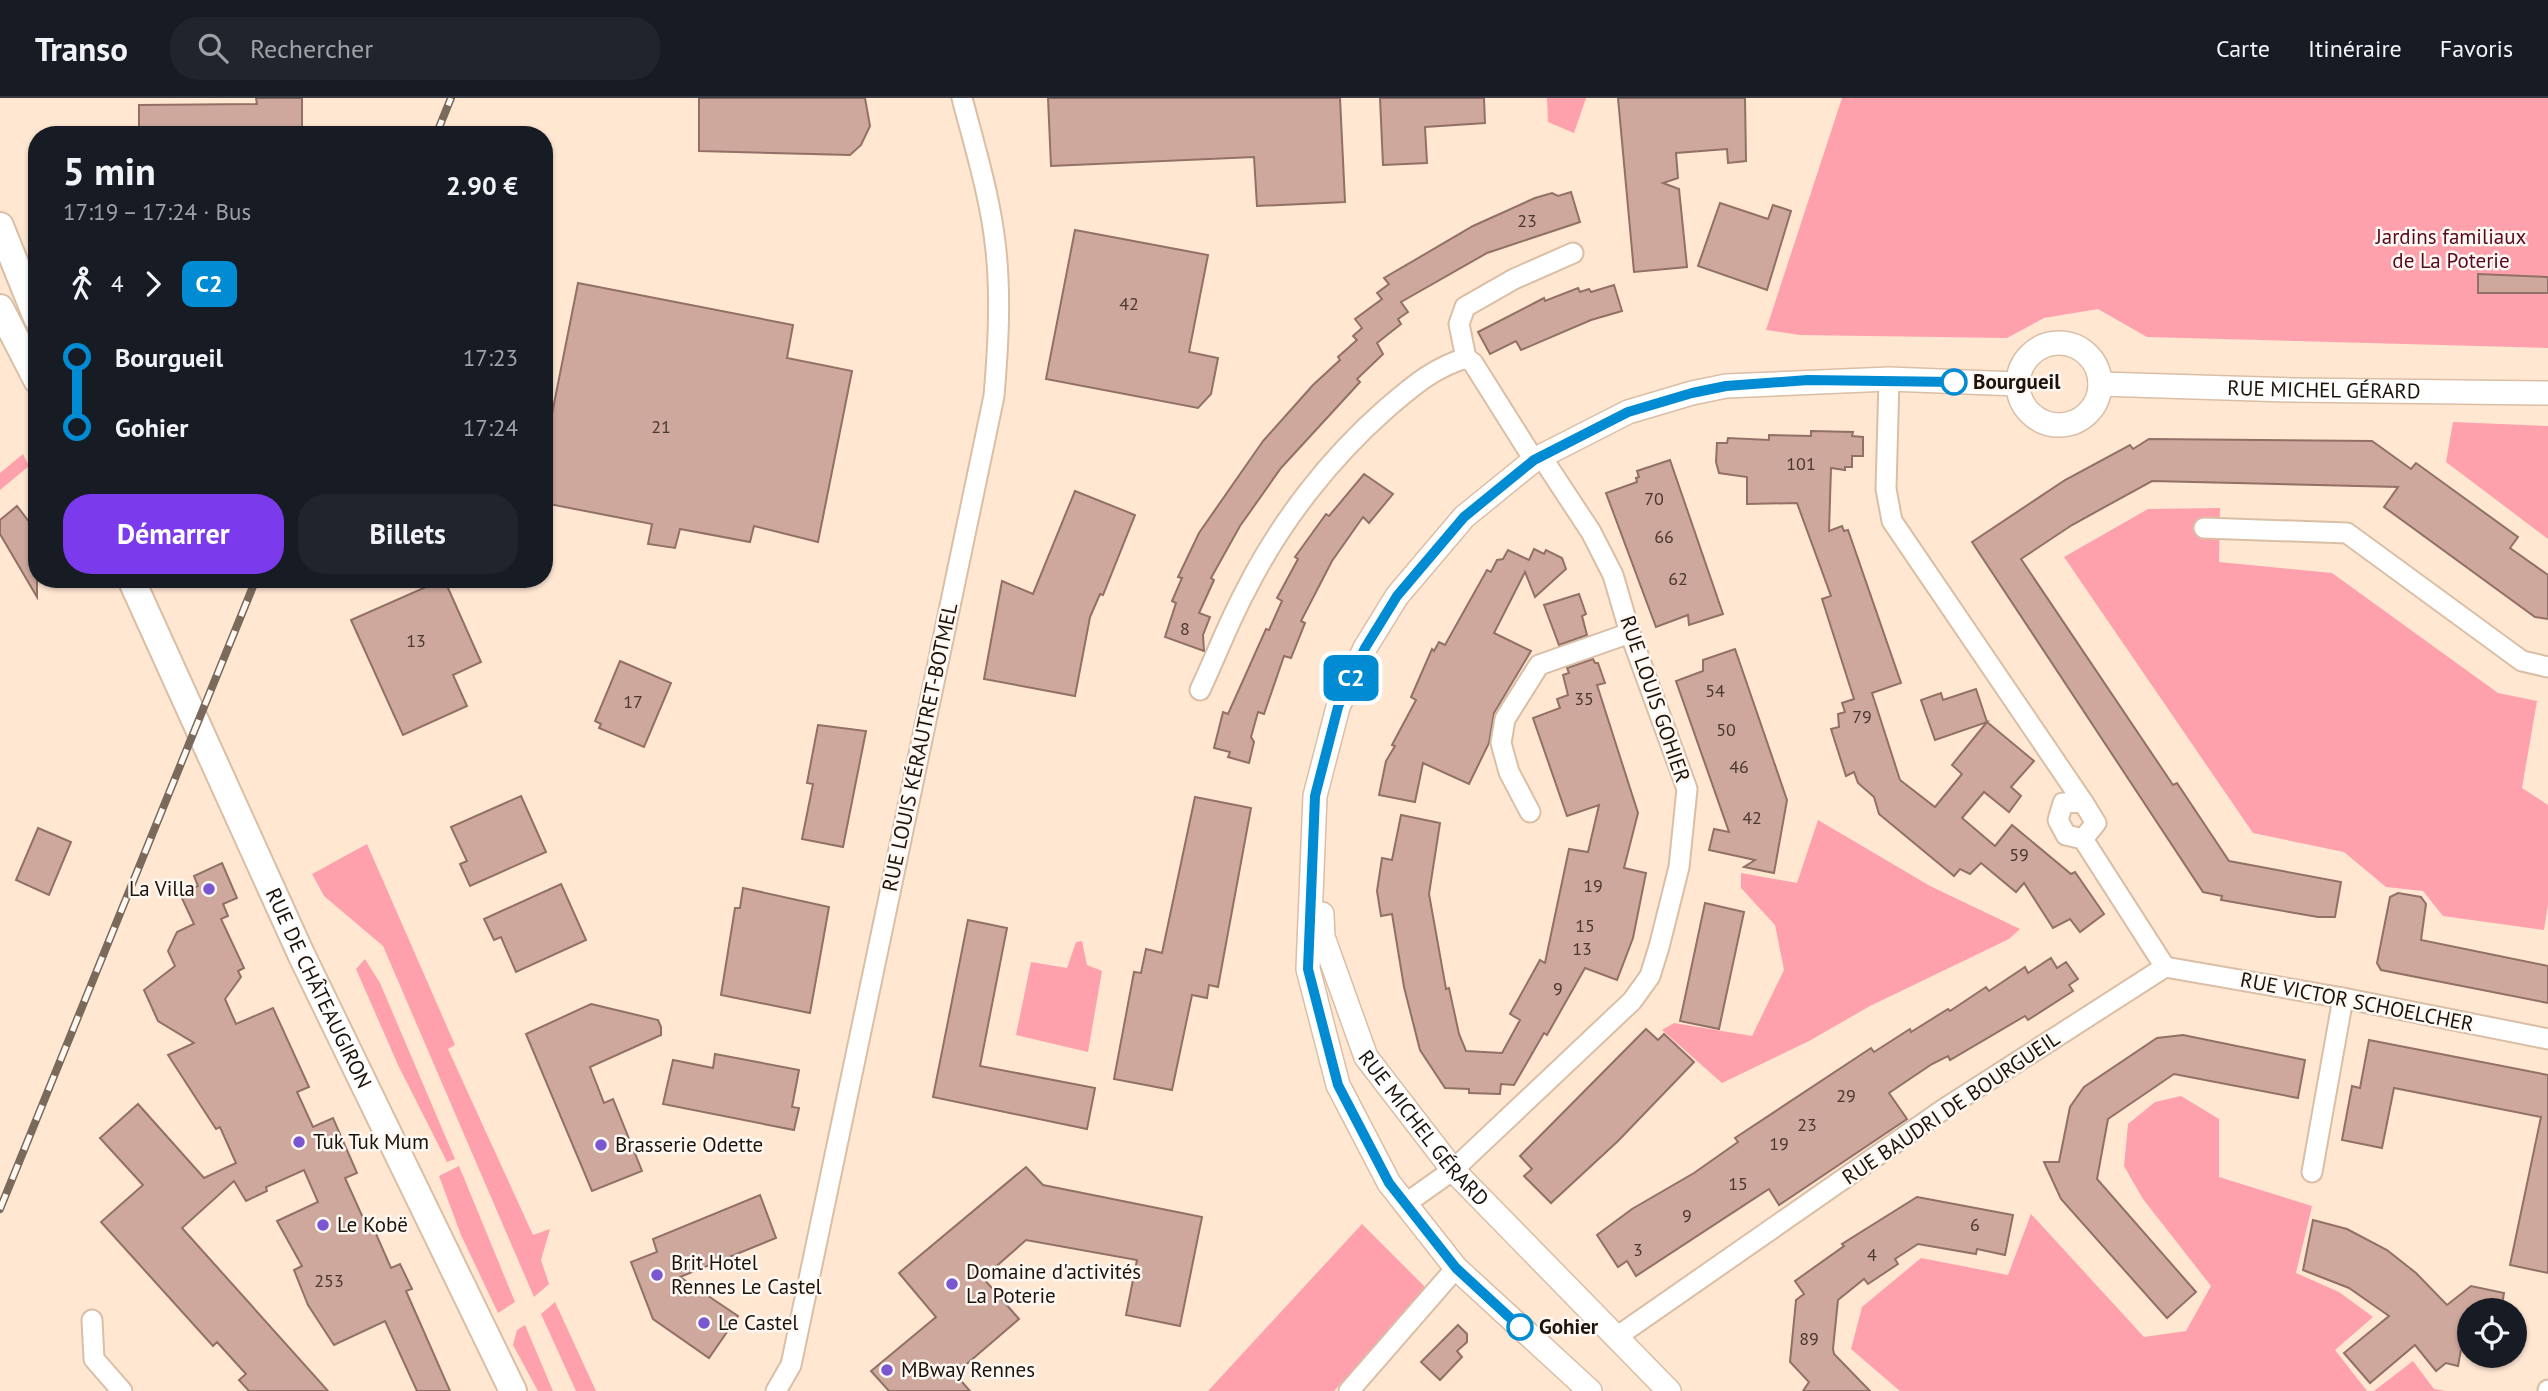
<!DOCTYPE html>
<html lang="fr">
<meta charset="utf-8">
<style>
:root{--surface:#171b24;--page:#20242c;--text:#f1f3f6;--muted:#9ea1a6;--line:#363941;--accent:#7c3aed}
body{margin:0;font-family:"PT Sans",sans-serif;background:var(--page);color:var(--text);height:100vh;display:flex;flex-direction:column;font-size:26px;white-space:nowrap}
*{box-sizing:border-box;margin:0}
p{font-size:23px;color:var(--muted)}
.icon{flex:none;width:38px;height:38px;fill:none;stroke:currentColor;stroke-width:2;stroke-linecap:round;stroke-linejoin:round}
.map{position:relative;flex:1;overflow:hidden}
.details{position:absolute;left:28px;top:28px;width:525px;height:462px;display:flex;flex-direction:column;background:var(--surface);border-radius:28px;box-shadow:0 2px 5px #0004}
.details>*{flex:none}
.badge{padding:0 14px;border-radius:10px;font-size:24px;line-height:46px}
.buttons{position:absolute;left:2457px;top:1200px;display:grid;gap:14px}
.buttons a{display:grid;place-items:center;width:70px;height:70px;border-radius:50%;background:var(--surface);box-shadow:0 2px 5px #0004;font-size:35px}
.map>.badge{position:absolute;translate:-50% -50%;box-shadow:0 0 0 4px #fff}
.legs{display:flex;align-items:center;gap:10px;height:77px;padding:0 35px;font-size:23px}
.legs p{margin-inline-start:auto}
.summary{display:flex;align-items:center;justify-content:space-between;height:119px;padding:0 35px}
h1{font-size:38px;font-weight:700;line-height:52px}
.primary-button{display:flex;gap:14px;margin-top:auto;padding:14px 35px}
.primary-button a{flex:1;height:80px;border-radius:28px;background:var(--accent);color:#fff;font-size:28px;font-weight:700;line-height:80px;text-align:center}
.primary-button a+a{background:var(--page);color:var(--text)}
ul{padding:0 35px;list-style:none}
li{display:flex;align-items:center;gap:24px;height:70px;font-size:26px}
li i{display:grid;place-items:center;width:10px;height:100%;margin:0 9px;background:currentColor}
li i::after{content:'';width:18px;height:18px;margin:-9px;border:5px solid;border-radius:50%;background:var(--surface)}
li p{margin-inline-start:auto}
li:first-child i{background:linear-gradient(#0000 50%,currentColor 0)}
li:last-child i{background:linear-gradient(currentColor 50%,#0000 0)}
header{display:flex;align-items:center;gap:42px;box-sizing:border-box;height:98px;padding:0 35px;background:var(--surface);border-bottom:2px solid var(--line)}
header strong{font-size:33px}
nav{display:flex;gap:38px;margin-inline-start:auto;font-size:24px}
.search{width:490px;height:63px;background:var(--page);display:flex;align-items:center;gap:18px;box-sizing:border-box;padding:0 24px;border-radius:28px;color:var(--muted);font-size:26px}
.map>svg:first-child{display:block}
.green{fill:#ffa1ad}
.building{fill:#cea89d;stroke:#927065;stroke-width:2}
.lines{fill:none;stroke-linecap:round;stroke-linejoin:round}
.minor-casing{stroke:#dabea5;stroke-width:23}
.tertiary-casing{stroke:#dabea5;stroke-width:26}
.secondary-casing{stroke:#dabea5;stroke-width:30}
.minor{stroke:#fff;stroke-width:19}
.tertiary{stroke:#fff;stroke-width:23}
.secondary{stroke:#fff;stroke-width:26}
.rail-casing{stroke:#7a6a5c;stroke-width:8}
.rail{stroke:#fef8f3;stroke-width:5;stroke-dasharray:16;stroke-linecap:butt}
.line-1-casing{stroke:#fff;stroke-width:16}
.line-1{stroke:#008bd2;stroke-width:10}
.stop-1-dot{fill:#fff;stroke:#008bd2;stroke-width:3.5}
.poi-dot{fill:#7a56d0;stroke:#fef8f3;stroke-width:2.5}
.labels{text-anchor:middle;stroke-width:5;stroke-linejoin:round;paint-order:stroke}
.number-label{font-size:18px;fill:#49382f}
.park-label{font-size:21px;fill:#5a0720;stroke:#fef8f3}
.stop-label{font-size:21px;font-weight:bold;fill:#1d130a;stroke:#fef8f3;text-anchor:start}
.street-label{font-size:21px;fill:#1d130a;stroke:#fef8f3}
.poi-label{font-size:21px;fill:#1d130a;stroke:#fef8f3;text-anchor:start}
</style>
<header>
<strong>Transo</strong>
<div class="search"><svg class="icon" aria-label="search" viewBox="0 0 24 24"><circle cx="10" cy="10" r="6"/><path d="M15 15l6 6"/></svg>Rechercher</div>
<nav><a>Carte</a><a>Itinéraire</a><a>Favoris</a></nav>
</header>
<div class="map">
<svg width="2548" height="1293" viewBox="0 0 2548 1293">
<rect width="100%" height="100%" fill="#ffe7d2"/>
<!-- green -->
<g class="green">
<path d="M1547 0H1586L1574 35 1548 24Z"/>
<path d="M1842 0H2548V250L2147 239 2098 211 2044 220 2007 240 1800 237 1766 232Z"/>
<path d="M2453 324 2548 328V441L2446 364Z"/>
<path d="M23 356 29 368 0 392V375Z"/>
<path d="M2220 410 2219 464 2332 475 2498 595 2537 603 2522 690 2548 707V806L2544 832 2443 818 2423 793 2386 789 2344 754 2253 735 2064 459 2148 411Z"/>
<path d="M1818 722 1930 788 2020 831 2009 841 1870 908 1809 943 1722 985 1662 932 1674 925 1752 938 1784 872 1775 827 1741 790V775L1797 785Z"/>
<path d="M367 746 455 947 448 951 533 1137 550 1131 541 1162 549 1186 534 1199 383 848 324 798 312 776Z"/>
<path d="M1082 843 1087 867 1102 873 1088 954 1016 937 1031 864 1067 870 1076 844Z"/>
<path d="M365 861 380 885 455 1061 447 1064 398 967 356 871Z"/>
<path d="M2181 998 2219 1021V1079L2312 1108 2296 1175 2339 1194 2373 1219 2335 1252 2367 1293H1900L1851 1251 1862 1209 1921 1160 2008 1177 2031 1116 2144 1239 2186 1233 2211 1188 2143 1101 2124 1068 2128 1026 2155 1004Z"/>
<path d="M459 1068 515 1204 498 1215 461 1137 439 1078Z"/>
<path d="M1362 1126 1427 1191 1334 1293H1208Z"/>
<path d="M555 1204 596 1293H576L541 1216Z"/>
<path d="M525 1227 553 1293H538L513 1247 517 1232Z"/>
<path d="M2413 1263 2434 1291 2446 1293H2374Z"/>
</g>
<!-- building -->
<g class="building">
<path d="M256 0H302V37H139V7L257 6Z"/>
<path d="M699 0H865L870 28 861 47 850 57 699 53Z"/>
<path d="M1048 0H1340L1345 104 1257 108 1254 59 1051 68Z"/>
<path d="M1380 0H1484L1485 25 1425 29 1427 65 1383 67Z"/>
<path d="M1618 0H1745L1746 63 1728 65 1727 51 1676 55 1678 80 1663 85 1679 91 1687 169 1634 174Z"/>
<path d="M1571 94 1580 124 1487 155 1401 204 1408 214 1398 221 1401 226 1377 245 1383 256 1357 281 1360 284 1281 370 1240 428 1211 480 1214 482 1199 515 1210 519 1203 537 1204 553 1165 539 1176 505 1172 503 1182 480 1178 479 1199 435 1263 343 1313 287 1340 262 1338 259 1357 242 1353 238 1362 230 1355 221 1382 201 1377 195 1389 186 1384 180 1473 128 1535 100 1552 95 1558 98Z"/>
<path d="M1720 105 1768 121 1773 107 1791 113 1767 192 1698 168Z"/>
<path d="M1075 132 1208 157 1189 254 1218 260 1211 296 1198 310 1046 281Z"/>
<path d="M2478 176 2548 179V195H2478Z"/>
<path d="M578 185 793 227 787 260 852 273 818 444 754 428 750 444 680 431 675 450 648 446 652 426 544 405V356Z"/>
<path d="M1614 187 1622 213 1591 222 1521 252 1516 243 1490 256 1478 234 1544 200 1545 203 1578 190 1580 194 1589 191 1591 194Z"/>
<path d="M1811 333 1853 334 1852 338 1863 339V358H1852V369H1845V372L1831 370 1829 433 1842 428 1844 433 1848 432 1901 585 1872 595 1900 682 1935 709 1962 676 1952 667 1987 624 1935 642 1921 602 1941 595 1943 602 1976 591 1987 624 2034 663 2011 689 2021 698 2009 714 1984 694 1962 720 1995 748 2012 727 2071 776 2075 774 2104 816 2080 834 2070 821 2053 830 2024 785 2016 794 1981 765 1970 776 1960 771 1954 778 1879 716 1874 699 1858 685 1854 674 1846 678 1831 631 1839 629 1838 616 1845 614 1842 605 1854 601 1822 501 1831 498 1797 405 1747 406V379L1719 375 1716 364 1717 345H1727L1728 340 1769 342V337L1811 338Z"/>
<path d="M2149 341 2372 343 2411 371 2416 365 2518 439 2510 450 2548 477V521L2535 519 2384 409 2398 389 2152 383 2072 427 2021 461 2173 687 2177 685 2229 763 2341 784 2335 819H2318L2221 802 2222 798 2203 794 1972 444 2065 382 2130 347 2133 351Z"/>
<path d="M1670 362 1723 516 1689 527 1688 517 1656 529 1606 395 1637 384 1636 380 1639 379 1637 373Z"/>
<path d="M1364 376 1393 396 1369 425 1363 419 1332 463 1301 523 1305 525 1291 560 1284 558 1264 616 1258 614 1251 639 1254 644 1249 665 1228 659 1230 654 1214 650 1223 614 1228 616 1266 531 1269 532 1282 503 1277 500 1298 461 1295 459 1326 416 1329 418Z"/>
<path d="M1075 393 1135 417 1103 497 1100 496 1090 519 1075 598 984 581 1002 483 1033 496Z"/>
<path d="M17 408 37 434V499L0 436V422Z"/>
<path d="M1534 451 1544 456 1546 452 1562 460 1566 471 1535 499 1525 474 1494 535 1531 553 1494 615 1489 645 1469 686 1423 665 1415 704 1379 697 1386 663 1395 648 1392 647 1416 602 1411 599 1432 551 1434 553 1439 544 1445 547 1487 472 1491 474 1497 462 1503 461 1508 452 1529 462Z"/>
<path d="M444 481 481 564 453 577 467 608 403 637 351 522Z"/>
<path d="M1579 496 1586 516 1582 518 1587 537 1559 547 1544 507Z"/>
<path d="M1735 551 1787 702 1774 775 1744 769 1755 762 1709 752 1714 731 1729 734 1676 583 1703 573V562Z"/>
<path d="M1593 561 1595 565H1598L1605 585 1597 587 1638 715 1624 770 1646 775 1633 840 1617 882 1585 870 1547 937 1544 935 1514 987 1501 986 1500 996 1469 995V991L1445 990 1420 952 1404 889 1392 816 1381 818 1377 793 1382 760 1392 762 1401 717 1440 725 1429 796 1446 891 1449 890 1459 936 1466 953 1502 955 1520 922 1510 916 1540 862 1545 865 1569 751 1588 754 1599 707 1567 718 1533 620 1560 610 1557 601 1568 597 1563 577 1569 575 1567 570Z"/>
<path d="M620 563 671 585 644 649 599 630 601 626 595 623Z"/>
<path d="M818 627 866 633 843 749 802 741 813 686 807 685Z"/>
<path d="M521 698 546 754 470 788 460 766 467 763 451 729Z"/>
<path d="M1195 699 1251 710 1218 889 1209 887 1207 900 1192 897 1172 992 1114 981 1134 874 1141 875 1146 851 1162 855Z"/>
<path d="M38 730 71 744 49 797 16 782Z"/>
<path d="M222 765 237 800 223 806 228 818 221 821 244 870 238 873 241 879 225 901 236 926 273 910 309 989 297 994 313 1029 333 1020 357 1075 345 1080 368 1131 373 1129 391 1170 400 1166 412 1191 406 1193 450 1293H417L385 1223 334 1247 308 1207 294 1172 302 1168 277 1123 318 1104 304 1072 266 1089 267 1093 246 1103 234 1083 182 1130 328 1293H249L239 1282 246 1276 217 1244 213 1248 101 1124 143 1087 100 1040 138 1006 204 1080 236 1065 220 1029 216 1031 168 957 194 945 158 923 144 892 175 868 168 853 177 834 194 826 180 796 198 788 194 778Z"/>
<path d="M561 786 586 842 516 874 501 839 494 842 484 821Z"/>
<path d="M743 790 829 809 810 915 721 897 735 810H740Z"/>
<path d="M2398 795 2421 799 2426 806 2421 842 2548 868V905L2381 872 2377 865 2390 799Z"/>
<path d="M1705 805 1744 814 1719 931 1680 923Z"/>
<path d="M968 822 1007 830 980 968 1095 990 1087 1031 933 999Z"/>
<path d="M2051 860 2057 870 2066 864 2078 881 2069 887 2073 893 2028 922 2025 918 1950 962 1948 958 1932 966 1889 995 1907 1021 1779 1107 1769 1091 1636 1178 1627 1163 1618 1169 1597 1137 1632 1111 1694 1075 1738 1044 1735 1040 1871 950 1874 954 1910 931 1911 934 1948 911 1950 913 1986 889 1989 893 2025 869 2028 875Z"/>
<path d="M591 906 658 922 661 929V937L590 969 604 1005 613 1001 642 1073 592 1093 526 936Z"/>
<path d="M1646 931 1658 942 1664 936 1694 964 1618 1043 1551 1105 1524 1078 1532 1071 1520 1058Z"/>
<path d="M2183 937 2305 962 2298 1000 2174 976 2108 1021 2097 1081 2196 1194 2167 1220 2061 1101 2044 1064H2059L2070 1009 2084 989 2157 940Z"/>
<path d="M2369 942 2548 977V1175L2510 1167 2541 1019 2394 990 2382 1050 2342 1042 2352 988 2360 990Z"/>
<path d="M715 956 799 972 792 1009 799 1010 794 1032 663 1006 673 962 713 970Z"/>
<path d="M1026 1069 1043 1087 1202 1119 1180 1228 1126 1217 1137 1162 1026 1142 983 1180 1019 1221 955 1276 970 1293H889L871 1273 936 1219 899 1175Z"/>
<path d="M760 1097 776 1140 680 1179 738 1218 709 1260 653 1221 631 1164 657 1154 653 1141Z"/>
<path d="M1917 1099 2013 1117 2005 1157 1977 1151 1976 1156 1918 1146 1895 1161 1898 1166 1868 1186 1864 1181 1838 1202 1833 1251 1834 1256 1870 1293H1803L1809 1284 1790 1264 1796 1202 1804 1196 1795 1183 1844 1148 1842 1146Z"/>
<path d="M2313 1122 2347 1131 2387 1152 2416 1175 2447 1207 2471 1188 2504 1195 2501 1213H2469V1246L2461 1252 2458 1268 2446 1265 2436 1273 2415 1247 2370 1285 2344 1255 2389 1218 2349 1190 2303 1172Z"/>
<path d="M1458 1227 1467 1236V1244L1457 1253 1462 1259 1440 1282 1421 1264Z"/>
</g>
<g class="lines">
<!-- minor casing -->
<g class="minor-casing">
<g id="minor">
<path d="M1466 260 1459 226 1465 209 1514 181 1573 155"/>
<path d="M1889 281 1886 391 1892 423 2083 704"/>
<path d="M2204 430 2347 435 2522 563 2548 569"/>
<path d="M1200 592C1216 558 1229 523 1247 490 1281 423 1330 360 1387 310 1413 288 1433 270 1466 260L1473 265 1534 362"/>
<path d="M2083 704 2096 725 2083 741 2066 737 2058 722 2063 705Z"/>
<path d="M1530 714 1509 674 1501 645 1505 621 1539 567 1630 535"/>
<path d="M2165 869 2343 900 2548 941"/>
<path d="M2312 1074 2343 900"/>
<path d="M1405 1106 1453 1072 1632 903 1650 878 1659 849 1679 769 1687 691 1630 535 1613 477 1591 434 1541 358"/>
<path d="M92 1222 94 1261 122 1293"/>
<path d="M1615 1240 1944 1011 2165 869 2083 741"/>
<path d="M776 1293 791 1267 994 298C998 250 1001 201 996 153 991 101 975 50 962 0"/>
<path d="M1349 1293 1456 1170"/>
<path d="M2548 1293V1292"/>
</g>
</g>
<!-- tertiary casing -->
<g class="tertiary-casing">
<g id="tertiary">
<circle cx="2059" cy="286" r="41"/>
<path id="s1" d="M2100 286 2292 292 2548 295"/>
<path id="s2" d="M1322 816 1323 839 1366 959 1453 1072 1669 1293"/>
<path d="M1590 1293 1456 1170 1389 1085 1338 987 1308 871 1315 698 1338 609 1365 550 1397 498 1464 419 1534 362 1628 314 1692 295 1726 288 1889 281 2017 286"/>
</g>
</g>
<!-- secondary casing -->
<g class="secondary-casing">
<g id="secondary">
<path d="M0 128 37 220"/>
<path d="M0 210 37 282"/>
<path id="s3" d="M131 481 301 856 513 1293"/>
</g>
</g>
<!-- minor -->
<use href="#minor" class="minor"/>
<!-- tertiary -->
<use href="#tertiary" class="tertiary"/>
<!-- secondary -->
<use href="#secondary" class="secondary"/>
<!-- rail casing -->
<g class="rail-casing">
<g id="rail">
<path d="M436 37 451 0"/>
<path d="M0 1111 256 481"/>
</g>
</g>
<!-- rail -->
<use href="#rail" class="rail"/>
</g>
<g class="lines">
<!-- line-1 casing -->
<g class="line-1-casing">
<path id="line-1" d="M1520 1229 1456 1170 1389 1085 1338 987 1308 871 1315 698 1338 609 1365 550 1397 498 1464 419 1534 362 1628 314 1692 295 1726 288 1808 282 1954 284"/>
</g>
<!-- line-1 -->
<use href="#line-1" class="line-1"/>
</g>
<!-- markers -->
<g class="stop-1-dot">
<circle cx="1954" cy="284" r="12"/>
<circle cx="1520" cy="1229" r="12"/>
</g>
<g class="poi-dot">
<circle cx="209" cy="791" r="7"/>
<circle cx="299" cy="1044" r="7"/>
<circle cx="601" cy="1047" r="7"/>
<circle cx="323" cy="1127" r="7"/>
<circle cx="657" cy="1177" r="7"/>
<circle cx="952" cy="1186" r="7"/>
<circle cx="704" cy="1225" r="7"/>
<circle cx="887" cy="1272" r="7"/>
</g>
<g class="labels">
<!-- number labels -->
<g class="number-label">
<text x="1527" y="129">23</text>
<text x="1129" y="212">42</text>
<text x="661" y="335">21</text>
<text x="1801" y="372">101</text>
<text x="1654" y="407">70</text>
<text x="1664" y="445">66</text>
<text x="1678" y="487">62</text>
<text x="1185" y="537">8</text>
<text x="416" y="549">13</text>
<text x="1715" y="599">54</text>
<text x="1584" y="607">35</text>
<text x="633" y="610">17</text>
<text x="1862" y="625">79</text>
<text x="1726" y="638">50</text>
<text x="1739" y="675">46</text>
<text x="1752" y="726">42</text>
<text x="2019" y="763">59</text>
<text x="1593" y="794">19</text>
<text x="1585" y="834">15</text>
<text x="1582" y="857">13</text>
<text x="1558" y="897">9</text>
<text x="1846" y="1004">29</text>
<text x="1807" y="1033">23</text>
<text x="1779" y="1052">19</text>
<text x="1738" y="1092">15</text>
<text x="1687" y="1124">9</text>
<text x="1975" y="1133">6</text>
<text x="1638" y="1158">3</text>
<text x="1872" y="1163">4</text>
<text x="329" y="1189">253</text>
<text x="1809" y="1247">89</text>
</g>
<!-- park labels -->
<g class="park-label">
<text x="2451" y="146">Jardins familiaux<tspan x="2451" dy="24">de La Poterie</tspan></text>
</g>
<!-- stop labels -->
<g class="stop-label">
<text x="1973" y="291">Bourgueil</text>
<text x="1539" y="1236">Gohier</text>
</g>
<!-- street labels -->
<g class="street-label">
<text dy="7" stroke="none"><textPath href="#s1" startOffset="224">RUE MICHEL GÉRARD</textPath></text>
<text transform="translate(1655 601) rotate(71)" y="7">RUE LOUIS GOHIER</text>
<text transform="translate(920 649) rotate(-78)" y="7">RUE LOUIS KÉRAUTRET-BOTMEL</text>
<text dy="7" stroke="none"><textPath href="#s3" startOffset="450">RUE DE CHÂTEAUGIRON</textPath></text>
<text transform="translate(2357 904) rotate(11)" y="7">RUE VICTOR SCHOELCHER</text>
<text transform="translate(1951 1010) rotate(-34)" y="7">RUE BAUDRI DE BOURGUEIL</text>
<text dy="7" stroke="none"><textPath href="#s2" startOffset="242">RUE MICHEL GÉRARD</textPath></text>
</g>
<!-- poi labels -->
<g class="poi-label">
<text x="195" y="798" text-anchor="end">La Villa</text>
<text x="313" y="1051">Tuk Tuk Mum</text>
<text x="615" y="1054">Brasserie Odette</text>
<text x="337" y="1134">Le Kobë</text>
<text x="671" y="1172">Brit Hotel<tspan x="671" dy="24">Rennes Le Castel</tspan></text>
<text x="966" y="1181">Domaine d'activités<tspan x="966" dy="24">La Poterie</tspan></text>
<text x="718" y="1232">Le Castel</text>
<text x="901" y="1279">MBway Rennes</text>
</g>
</g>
</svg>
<div class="buttons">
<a><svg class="icon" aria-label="locate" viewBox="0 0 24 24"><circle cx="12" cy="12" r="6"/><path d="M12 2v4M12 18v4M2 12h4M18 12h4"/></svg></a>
</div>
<b class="badge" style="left:1351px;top:580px;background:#008bd2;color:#fff">C2</b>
<section class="details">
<div class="summary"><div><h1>5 min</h1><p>17:19 – 17:24 · Bus</p></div><b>2.90 €</b></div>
<div class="legs"><svg class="icon" aria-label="walk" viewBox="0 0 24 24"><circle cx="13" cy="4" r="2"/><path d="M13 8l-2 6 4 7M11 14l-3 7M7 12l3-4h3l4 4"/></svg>4<svg class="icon" aria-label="forward" viewBox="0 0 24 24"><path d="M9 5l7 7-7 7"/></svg><b class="badge" style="background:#008bd2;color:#fff">C2</b></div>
<ul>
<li><i style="color:#008bd2"></i><b>Bourgueil</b><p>17:23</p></li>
<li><i style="color:#008bd2"></i><b>Gohier</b><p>17:24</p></li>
</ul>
<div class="primary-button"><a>Démarrer</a><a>Billets</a></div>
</section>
</div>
